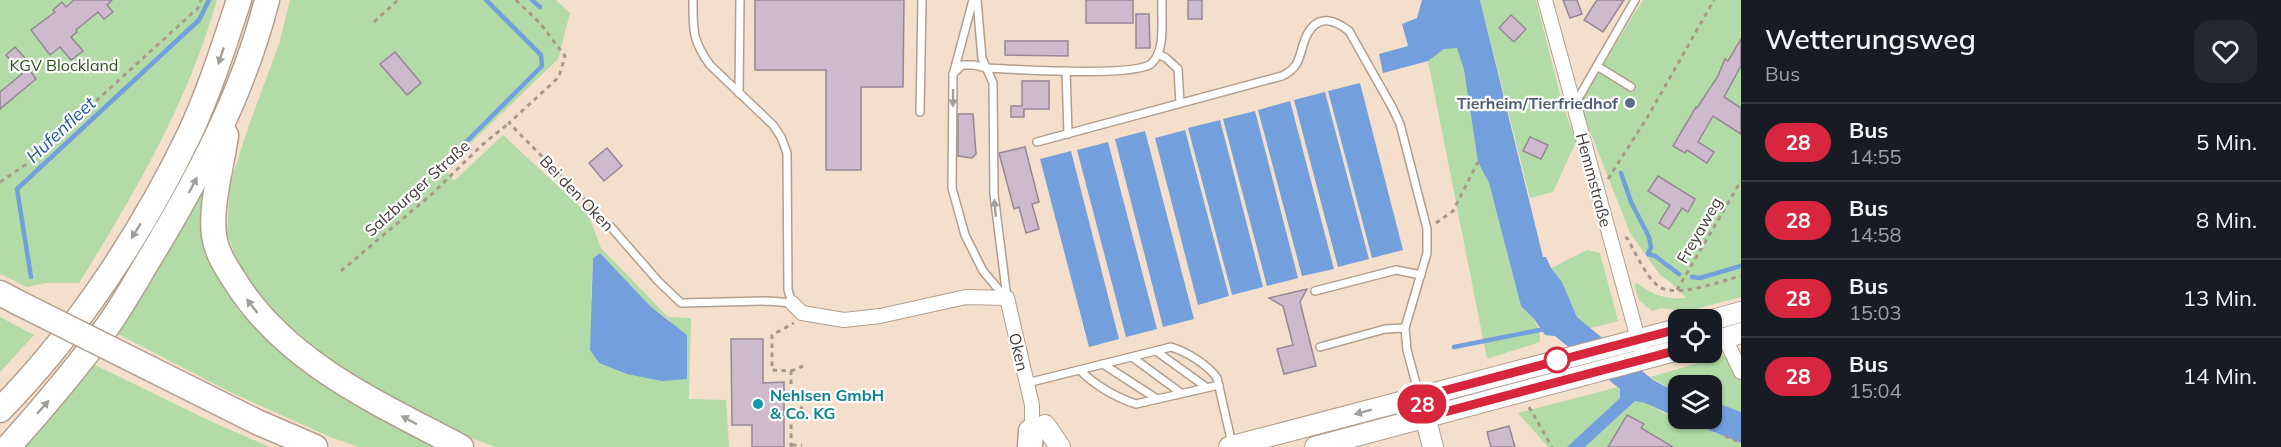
<!DOCTYPE html>
<html lang="de">
<meta charset="utf-8">
<style>
:root{--surface:#171b24;--page:#242831;--text:#f1f3f6;--muted:#9ea1a6;--line:#363941}
body{margin:0;font-family:Mulish,sans-serif;background:var(--page);color:var(--text);height:100vh;display:flex;flex-direction:column;font-size:22px;white-space:nowrap}
*{box-sizing:border-box;margin:0}
p{font-size:20px;color:var(--muted)}
.icon{flex:none;width:33px;height:33px;fill:none;stroke:currentColor;stroke-width:2;stroke-linecap:round;stroke-linejoin:round}
.map{position:relative;flex:1;overflow:hidden}
.panel{display:flex;flex-direction:column;background:var(--surface);width:540px}
.panel>*{flex:none}
.badge{padding:0 12px;border-radius:20px;font-size:21px;line-height:39px}
.tools{position:absolute;left:1668px;top:309px;display:grid;gap:12px}
.tools a{display:grid;place-items:center;width:54px;height:54px;border-radius:12px;background:var(--surface);box-shadow:0 2px 4px #0004;font-size:30px}
.map>.badge{position:absolute;translate:-50% -50%;box-shadow:0 0 0 3px #fff}
.round{display:grid;place-items:center;flex:none;width:63px;height:63px;border-radius:18px;background:var(--page)}
.headline{display:flex;align-items:center;justify-content:space-between;height:102px;padding:0 24px}
h1{font-size:28px;font-weight:600;line-height:45px}
ul{padding:0;list-style:none}
li{display:flex;align-items:center;gap:18px;height:78px;padding:0 24px;border-top:2px solid var(--line)}
li div{flex:1}
li b{display:block;font-size:22px}
li em{font-style:normal}
li .badge{min-width:66px;font-weight:700;text-align:center}
main{display:flex;flex:1;min-height:0}
.map>svg:first-child{display:block}
.green{fill:#b2dba7;fill-rule:evenodd}
.water{fill:#73a0dc}
.lines{fill:none;stroke-linecap:round;stroke-linejoin:round}
.stream{stroke:#73a0dc;stroke-width:4.5}
.building{fill:#cdbacc;stroke:#978697;stroke-width:1.5}
.lane-casing{stroke:#b19e8d;stroke-width:10}
.street-casing{stroke:#b19e8d;stroke-width:16}
.secondary-casing{stroke:#b19e8d;stroke-width:22}
.highway-casing{stroke:#b19e8d;stroke-width:27}
.path{stroke:#a8988b;stroke-width:3;stroke-dasharray:4.5 4.5;stroke-linecap:butt}
.lane{stroke:#fff;stroke-width:7}
.street{stroke:#fff;stroke-width:14}
.secondary{stroke:#fff;stroke-width:20}
.highway{stroke:#fff;stroke-width:24}
.highway-bridge-casing{stroke:#b19e8d;stroke-width:27;stroke-linecap:butt}
.highway-bridge{stroke:#fff;stroke-width:24}
.oneway{fill:#a19d99}
.line-casing{stroke:#fff;stroke-width:14}
.line{stroke:#d7263d;stroke-width:9}
.service-dot{fill:#5c6f8a;stroke:#fff;stroke-width:2}
.stop-dot{fill:#fff;stroke:#d7263d;stroke-width:3}
.culture-dot{fill:#0f9aa8;stroke:#fff;stroke-width:2}
.labels{text-anchor:middle;stroke-width:4.5;stroke-linejoin:round;paint-order:stroke}
.park-label{font-size:16px;fill:#255416;stroke:#fff}
.service-label{font-size:16px;font-weight:bold;fill:#4e5e75;stroke:#fff;text-anchor:end}
.street-label{font-size:16px;fill:#433b33;stroke:#fff}
.culture-label{font-size:16px;font-weight:bold;fill:#0d838f;stroke:#fff;text-anchor:start}
.water-label{font-size:18px;font-style:italic;fill:#1c579f;stroke:#fff}
</style>
<main>
<div class="map">
<svg width="1741" height="447" viewBox="0 0 1741 447">
<rect width="100%" height="100%" fill="#f4dfcd"/>
<!-- green -->
<g class="green">
<path d="M0 0H217C188 102 135 193 79 283H46L27 287 0 274Z"/>
<path d="M290 0H556L570 13 558 59 445 168 454 181 503 135 588 214 601 248 668 317 691 318 689 399 726 400 729 447H496L467 437 403 407 335 365 281 325 244 278 227 233 230 184 248 128 279 44ZM600 253 650 306 672 322 591 299 593 258Z"/>
<path d="M1480 0H1536L1562 102 1576 142 1553 192 1530 198Z"/>
<path d="M1643 0H1741V297L1688 311 1661 308 1652 311 1639 300 1634 285 1637 283C1652 295 1667 300 1686 298L1670 282 1660 275 1630 233 1579 103Z"/>
<path d="M1457 47 1464 70 1478 162 1489 183 1521 306C1532 317 1541 325 1540 342L1487 359 1428 61 1444 49Z"/>
<path d="M218 161 214 263 238 310 282 355 330 388 419 440 437 447H359L330 437 230 392 118 334 192 212Z"/>
<path d="M1587 250 1600 253 1618 321 1590 328 1577 317 1562 282 1551 268Z"/>
<path d="M0 317 34 335 0 372Z"/>
<path d="M1741 351V412L1712 401V386H1678V393L1650 377Z"/>
<path d="M93 364 210 421 270 447H22Z"/>
<path d="M1618 387 1622 394 1620 398 1567 447H1548L1518 413Z"/>
<path d="M1635 401 1645 403 1664 413 1741 443V447H1585Z"/>
</g>
<!-- water -->
<g class="water">
<path d="M1422 0H1480L1543 257H1546L1551 268 1562 282 1577 317 1653 380 1678 393V418L1645 403 1635 401 1585 447H1567L1620 398V389L1555 336 1545 335 1534 319 1521 306 1489 183 1478 162 1464 70 1457 48 1444 49 1428 61 1383 73 1379 54 1408 46 1402 24 1417 18Z"/>
<path d="M1360 83 1403 250 1372 258 1328 91Z"/>
<path d="M1325 92 1369 259 1338 267 1294 100Z"/>
<path d="M1290 101 1334 269 1302 276 1258 110Z"/>
<path d="M1255 111 1298 278 1267 286 1223 119Z"/>
<path d="M1220 120 1263 287 1232 295 1188 128Z"/>
<path d="M1185 130 1229 296 1198 305 1155 138Z"/>
<path d="M1145 131 1194 319 1163 327 1115 139Z"/>
<path d="M1108 142 1157 329 1126 337 1077 150Z"/>
<path d="M1071 151 1119 339 1089 347 1040 159Z"/>
<path d="M600 253 650 306 687 335V379L662 381 627 374 599 363 590 350 593 258Z"/>
<path d="M1712 401 1741 412V443L1679 418H1712Z"/>
</g>
<g class="lines">
<!-- stream -->
<g class="stream">
<path d="M532 0 540 7"/>
<path d="M452 156 542 66 541 55 486 0"/>
<path d="M1621 173 1631 202 1649 237 1651 247 1648 254 1655 256 1679 274"/>
<path d="M31 277 17 189 199 20 209 0"/>
<path d="M1692 277 1700 278 1741 266"/>
<path d="M1454 347 1545 329"/>
</g>
</g>
<!-- building -->
<g class="building">
<path d="M74 0H112L107 5 113 12 104 19 98 12 76 30 77 32 71 37 83 51 71 60 60 47 50 55 31 30 55 12 53 10 62 2 66 7Z"/>
<path d="M755 0H904L903 87H861V170H826V70H755Z"/>
<rect x="1086" y="0" width="47" height="23"/>
<rect x="1188" y="0" width="14" height="19"/>
<path d="M1563 0H1577L1582 14 1570 18Z"/>
<path d="M1597 0H1624L1603 32 1584 20Z"/>
<path d="M1136 14H1149L1150 48H1136Z"/>
<path d="M1511 15 1526 29 1514 42 1499 28Z"/>
<path d="M1741 39V66L1724 97 1741 108V134L1713 116 1698 142 1714 152 1707 163 1687 150 1685 153 1673 146 1696 107 1697 108 1718 76 1725 59 1728 61Z"/>
<path d="M1005 41H1068V56L1005 55Z"/>
<path d="M15 47 34 68 30 71 36 79 0 109V92L22 74 6 55Z"/>
<path d="M395 52 421 83 407 95 380 64Z"/>
<path d="M1022 81H1049V109H1024V117H1011V106H1022Z"/>
<path d="M958 114H973L976 154 972 158 958 156Z"/>
<path d="M1530 137 1548 145 1541 159 1523 151Z"/>
<path d="M1025 147 1039 202 1032 204 1039 229 1026 233 1019 207 1014 209 999 153Z"/>
<path d="M607 148 622 166 604 181 589 163Z"/>
<path d="M1658 176 1695 199 1688 212 1682 208 1669 229 1659 223 1670 205 1648 191Z"/>
<path d="M1307 289 1300 302 1316 366 1284 374 1277 349 1293 345 1283 306 1269 298Z"/>
<path d="M731 339H763V383L784 382V447H752V425H732Z"/>
<path d="M1627 415 1644 424 1641 428 1673 447H1608Z"/>
<path d="M1509 426 1515 447H1491L1487 432Z"/>
</g>
<g class="lines">
<!-- lane casing -->
<g class="lane-casing">
<g id="lane">
<path d="M973 0 953 75 952 188 965 235 983 271 1005 297"/>
<path d="M977 0 982 58 993 83 994 194 1007 298"/>
<path d="M1158 54 1166 58 1178 69 1180 103"/>
<path d="M1597 66 1631 87"/>
<path d="M1066 71 1068 134"/>
<path d="M953 74 962 65H974L986 68C1013 69 1137 78 1152 63 1166 50 1161 18 1162 0"/>
<path d="M739 93 740 0"/>
<path d="M1575 104 1635 0"/>
<path d="M920 112 922 0"/>
<path d="M1037 142 1282 76C1304 66 1298 50 1308 33 1319 14 1335 20 1349 31L1392 107 1400 124 1427 229V253L1405 328 1407 350 1419 395"/>
<path d="M611 227 658 281 681 303 768 301 792 303 788 290 787 153 781 137 773 125 710 65C692 40 693 30 693 0"/>
<path d="M1315 291 1396 270 1421 275"/>
<path d="M1320 347 1385 329 1405 328"/>
<path d="M1156 351 1206 387"/>
<path d="M1132 357 1181 393"/>
<path d="M1103 364 1157 399"/>
<path d="M1080 370C1094 385 1117 398 1136 404L1219 385"/>
<path d="M1027 383 1171 347C1187 352 1207 364 1217 378L1232 444"/>
</g>
</g>
<!-- street casing -->
<g class="street-casing">
<g id="street">
<path d="M1545 0 1640 346"/>
<path d="M792 303 802 313 844 320 880 316 966 297 1007 298 1032 405V437"/>
<path d="M1725 338 1741 372"/>
</g>
</g>
<!-- secondary casing -->
<g class="secondary-casing">
<g id="secondary">
<path d="M1712 320 1741 312"/>
<path d="M1712 342 1741 333"/>
<path d="M1422 405 1433 447"/>
<path d="M1045 425 1060 447"/>
<path d="M1229 447 1678 329"/>
<path d="M1315 447 1678 350"/>
</g>
</g>
<!-- highway casing -->
<g class="highway-casing">
<g id="highway">
<path d="M226 135C222 166 210 205 214 235 216 252 226 267 235 281 286 363 378 403 461 447"/>
<path d="M0 293 17 302"/>
<path d="M151 369 257 422 315 447"/>
<path d="M0 410C77 332 143 231 190 133 210 90 224 45 239 0"/>
<path d="M8 447C43 408 76 369 107 327 122 306 135 283 148 261 198 179 243 94 267 0"/>
<path d="M1030 447 1031 431"/>
</g>
</g>
<!-- path -->
<g class="path">
<path d="M516 0 540 23 565 56 559 77 509 123 604 219"/>
<path d="M374 22 398 0"/>
<path d="M1608 179 1647 118 1714 0"/>
<path d="M0 182 28 163 198 8 201 0"/>
<path d="M1436 223 1453 211 1478 162"/>
<path d="M1625 238H1627C1636 253 1644 274 1658 286 1675 299 1721 281 1741 276"/>
<path d="M341 271 432 194 482 145 509 123"/>
<path d="M1677 290 1741 181"/>
<path d="M791 371 803 366"/>
<path d="M1529 407 1552 447"/>
<path d="M791 408H803"/>
<path d="M1725 436 1741 443"/>
<path d="M792 445H802"/>
<path d="M791 447V371L772 370V335L794 323"/>
</g>
<!-- lane -->
<use href="#lane" class="lane"/>
<!-- street -->
<use href="#street" class="street"/>
<!-- secondary -->
<use href="#secondary" class="secondary"/>
<!-- highway -->
<use href="#highway" class="highway"/>
<!-- highway-bridge casing -->
<g class="highway-bridge-casing">
<path id="highway-bridge" d="M17 302 151 369"/>
</g>
<!-- highway-bridge -->
<use href="#highway-bridge" class="highway-bridge"/>
</g>
<!-- one-way arrows -->
<defs><path id="oneway-solid" d="M-6-.8H1V-3.2L6.5 0L1 3.2V.8H-6Z" transform="scale(1.5)"/></defs>
<g class="oneway">
<use href="#oneway-solid" transform="translate(221 56) rotate(108)"/>
<use href="#oneway-solid" transform="translate(953 98) rotate(90)"/>
<use href="#oneway-solid" transform="translate(193 185) rotate(-62)"/>
<use href="#oneway-solid" transform="translate(995 208) rotate(-95)"/>
<use href="#oneway-solid" transform="translate(136 231) rotate(122)"/>
<use href="#oneway-solid" transform="translate(252 306) rotate(-128)"/>
<use href="#oneway-solid" transform="translate(43 407) rotate(-48)"/>
<use href="#oneway-solid" transform="translate(1363 412) rotate(165)"/>
<use href="#oneway-solid" transform="translate(409 420) rotate(-152)"/>
</g>
<g class="lines">
<!-- line casing -->
<g class="line-casing">
<path id="line" d="M1678 329 1420 397 1426 417 1678 350"/>
</g>
<!-- line -->
<use href="#line" class="line"/>
</g>
<!-- markers -->
<circle class="service-dot" cx="1630" cy="103" r="6"/>
<circle class="stop-dot" cx="1557" cy="360" r="12"/>
<circle class="culture-dot" cx="758" cy="404" r="6"/>
<g class="labels">
<!-- park labels -->
<g class="park-label">
<text x="64" y="71">KGV Blockland</text>
</g>
<!-- service labels -->
<g class="service-label">
<text x="1618" y="109">Tierheim/Tierfriedhof</text>
</g>
<!-- street labels -->
<g class="street-label">
<text transform="translate(1594 180) rotate(75)" y="6">Hemmstraße</text>
<text transform="translate(417 188) rotate(-42)" y="6">Salzburger Straße</text>
<text transform="translate(577 193) rotate(46)" y="6">Bei den Oken</text>
<text transform="translate(1699 230) rotate(-60)" y="6">Freyaweg</text>
<text transform="translate(1019 352) rotate(77)" y="6">Oken</text>
</g>
<!-- culture labels -->
<g class="culture-label">
<text x="770" y="401">Nehlsen GmbH<tspan x="770" dy="18">&amp; Co. KG</tspan></text>
</g>
<!-- water labels -->
<g class="water-label">
<text transform="translate(61 130) rotate(-43)" y="6">Hufenfleet</text>
</g>
</g>
</svg>
<div class="tools">
<a><svg class="icon" aria-label="locate" viewBox="0 0 24 24"><circle cx="12" cy="12" r="6"/><path d="M12 2v4M12 18v4M2 12h4M18 12h4"/></svg></a>
<a><svg class="icon" aria-label="layers" viewBox="0 0 24 24"><path d="M12 4l9 5-9 5-9-5zM3 14l9 5 9-5"/></svg></a>
</div>
<b class="badge" style="left:1422px;top:404px;background:#d7263d;color:#fff">28</b>
</div>
<section class="panel">
<div class="headline"><div><h1>Wetterungsweg</h1><p>Bus</p></div><a class="round"><svg class="icon" aria-label="heart" viewBox="0 0 24 24"><path d="M12 20l-8-8c-3-5 5-10 8-4 3-6 11-1 8 4z"/></svg></a></div>
<ul>
<li><span class="badge" style="background:#d7263d;color:#fff">28</span><div><b>Bus</b><p>14:55</p></div><em>5 Min.</em></li>
<li><span class="badge" style="background:#d7263d;color:#fff">28</span><div><b>Bus</b><p>14:58</p></div><em>8 Min.</em></li>
<li><span class="badge" style="background:#d7263d;color:#fff">28</span><div><b>Bus</b><p>15:03</p></div><em>13 Min.</em></li>
<li><span class="badge" style="background:#d7263d;color:#fff">28</span><div><b>Bus</b><p>15:04</p></div><em>14 Min.</em></li>
</ul>
</section>
</main>
